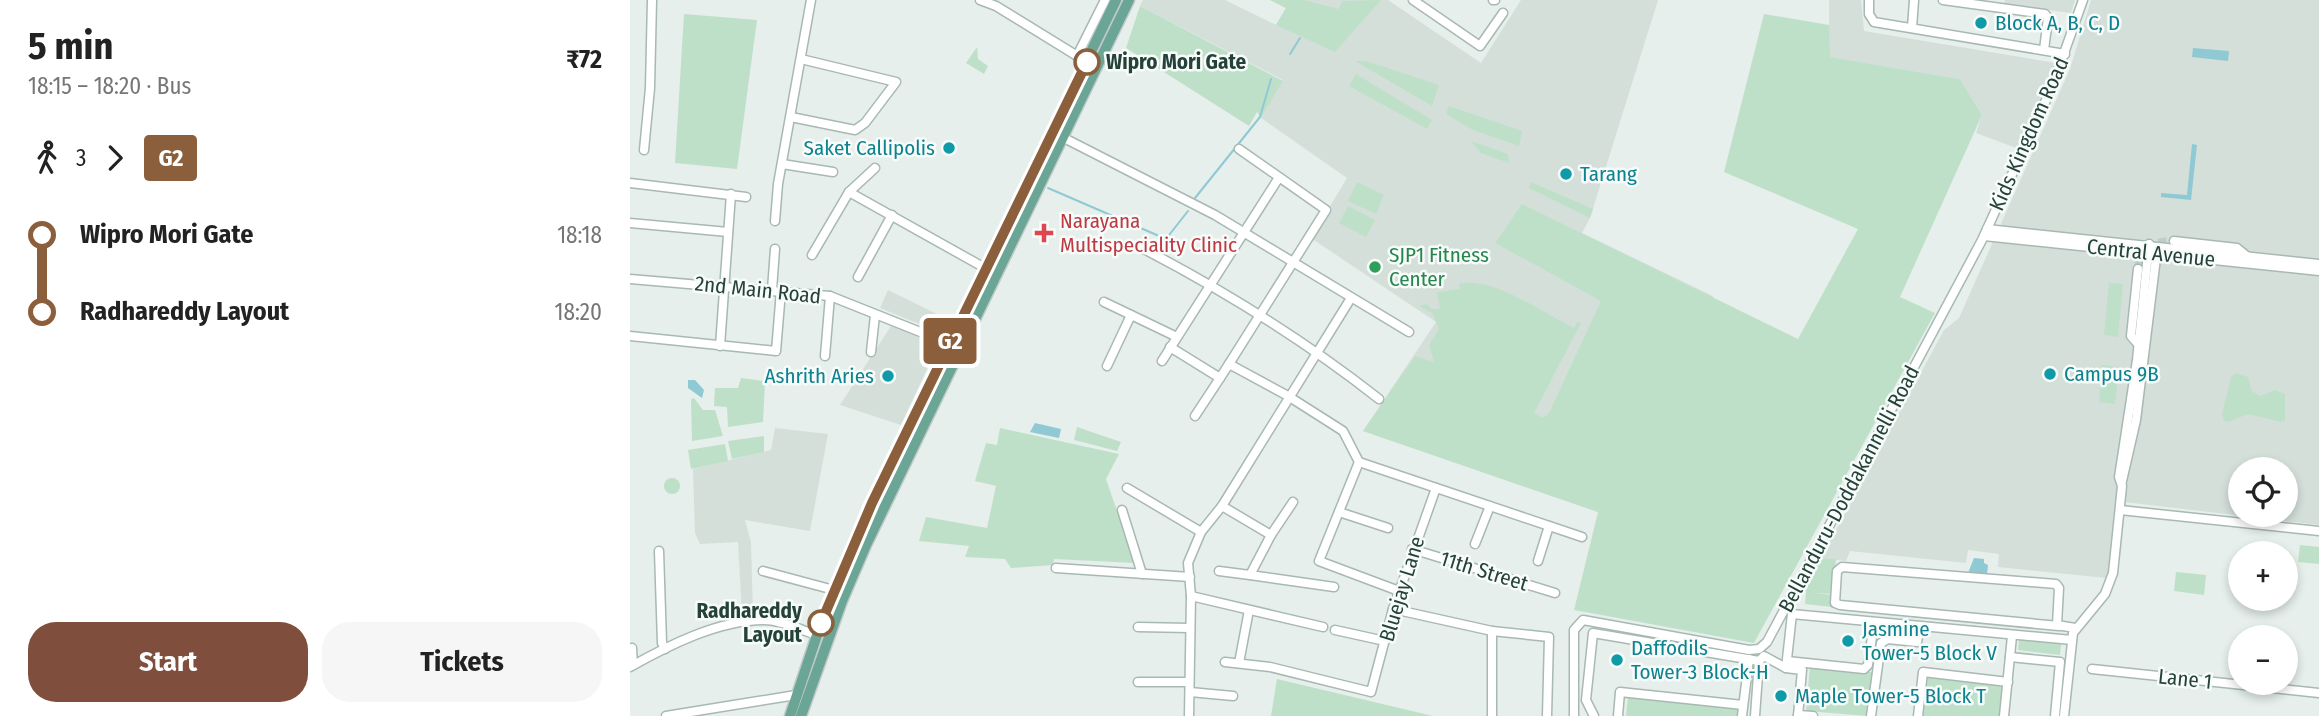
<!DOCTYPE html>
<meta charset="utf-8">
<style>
:root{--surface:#fff;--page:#f6f6f6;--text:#222;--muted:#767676;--accent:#804e3d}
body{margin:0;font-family:"Fira Sans Condensed",sans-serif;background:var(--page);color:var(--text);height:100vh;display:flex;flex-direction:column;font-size:26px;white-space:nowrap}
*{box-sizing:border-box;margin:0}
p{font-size:23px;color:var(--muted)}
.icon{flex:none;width:38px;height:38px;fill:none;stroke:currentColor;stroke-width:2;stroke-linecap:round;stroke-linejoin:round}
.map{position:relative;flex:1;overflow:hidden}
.panel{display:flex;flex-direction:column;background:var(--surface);width:630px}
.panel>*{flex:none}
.badge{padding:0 14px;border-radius:5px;font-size:24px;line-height:46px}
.controls{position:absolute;left:1598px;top:457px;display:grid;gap:14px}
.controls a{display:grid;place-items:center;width:70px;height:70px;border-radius:50%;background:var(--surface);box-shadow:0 4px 10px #0003;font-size:35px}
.map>.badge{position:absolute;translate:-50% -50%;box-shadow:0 0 0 4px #fff}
.legs{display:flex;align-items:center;gap:10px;height:77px;padding:0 28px;font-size:23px}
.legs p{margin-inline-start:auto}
.head{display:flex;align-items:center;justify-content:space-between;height:119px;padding:0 28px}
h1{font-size:38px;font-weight:700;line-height:52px}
.action{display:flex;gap:14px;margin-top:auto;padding:14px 28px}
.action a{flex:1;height:80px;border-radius:28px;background:var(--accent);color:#fff;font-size:28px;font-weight:700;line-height:80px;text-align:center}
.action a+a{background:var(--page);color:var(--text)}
ul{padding:0 28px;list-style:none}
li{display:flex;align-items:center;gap:24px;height:77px;font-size:26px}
li i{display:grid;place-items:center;width:10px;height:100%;margin:0 9px;background:currentColor}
li i::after{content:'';width:18px;height:18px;margin:-9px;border:5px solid;border-radius:50%;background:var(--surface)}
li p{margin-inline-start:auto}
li:first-child i{background:linear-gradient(#0000 50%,currentColor 0)}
li:last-child i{background:linear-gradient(currentColor 50%,#0000 0)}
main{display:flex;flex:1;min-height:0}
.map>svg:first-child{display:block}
.built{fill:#d4dfda;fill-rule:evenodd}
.green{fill:#bfe0c8}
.water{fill:#8ec9d4}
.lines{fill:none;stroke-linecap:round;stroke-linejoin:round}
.stream{stroke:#8ec9d4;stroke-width:2}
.minor-tunnel{stroke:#bfccc8;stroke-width:8;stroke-dasharray:8 4;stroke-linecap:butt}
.minor-casing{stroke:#a8b8b2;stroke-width:11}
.major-casing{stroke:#c2cac8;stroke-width:13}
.minor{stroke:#fff;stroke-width:8}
.major{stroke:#6aa596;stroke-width:10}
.line-1-casing{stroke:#fff;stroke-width:16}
.line-1{stroke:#8b5e3c;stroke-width:10}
.culture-dot{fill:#0f9aa8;stroke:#f7fbf9;stroke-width:2.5}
.stop-1-dot{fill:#fff;stroke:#8b5e3c;stroke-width:3.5}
.health-dot{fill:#e0444e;stroke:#f7fbf9;stroke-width:2.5}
.leisure-dot{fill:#2e9e5b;stroke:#f7fbf9;stroke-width:2.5}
.labels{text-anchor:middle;stroke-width:5;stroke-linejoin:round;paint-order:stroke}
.culture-label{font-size:21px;fill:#0d838f;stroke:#f7fbf9;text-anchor:start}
.stop-label{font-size:21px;font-weight:bold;fill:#24423a;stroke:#f7fbf9;text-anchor:start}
.street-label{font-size:21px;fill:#24423a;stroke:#f7fbf9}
.health-label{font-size:21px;fill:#be3a42;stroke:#f7fbf9;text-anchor:start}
.leisure-label{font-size:21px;fill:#27864d;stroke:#f7fbf9;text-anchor:start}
</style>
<main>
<section class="panel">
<div class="head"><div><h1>5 min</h1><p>18:15 – 18:20 · Bus</p></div><b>₹72</b></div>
<div class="legs"><svg class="icon" aria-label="walk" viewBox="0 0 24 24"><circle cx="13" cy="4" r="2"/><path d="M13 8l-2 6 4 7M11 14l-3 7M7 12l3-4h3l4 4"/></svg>3<svg class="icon" aria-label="forward" viewBox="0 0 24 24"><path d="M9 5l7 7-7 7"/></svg><b class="badge" style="background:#8b5e3c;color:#fff">G2</b></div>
<ul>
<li><i style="color:#8b5e3c"></i><b>Wipro Mori Gate</b><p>18:18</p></li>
<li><i style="color:#8b5e3c"></i><b>Radhareddy Layout</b><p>18:20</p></li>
</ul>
<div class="action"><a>Start</a><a>Tickets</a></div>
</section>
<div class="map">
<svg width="1689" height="716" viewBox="0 0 1689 716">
<rect width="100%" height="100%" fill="#e6efeb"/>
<!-- built -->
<g class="built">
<path d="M513 0H595L646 25 656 8 640 0H758L851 63 891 0H1028L960 218 952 233 1083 296 968 512 733 431 806 322 681 238 717 178 631 118 653 80 510 6Z"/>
<path d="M1199 0H1231L1234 31 1426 63 1389 149 1346 133 1352 115 1330 79 1199 57Z"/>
<path d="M1375 0H1445L1441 13 1374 4Z"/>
<path d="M1461 0H1689V525L1494 502 1486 579 1368 567 1369 554 1338 550 1336 563 1220 551 1216 561 1191 558 1314 330 1329 318 1440 69ZM1610 469H1656V514H1610Z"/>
<path d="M258 290 309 315 304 330 250 308Z"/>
<path d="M261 326 308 345 271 425 210 405Z"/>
<path d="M145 428 198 434 180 531 115 520 121 542 123 615H112L108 542 70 544 65 533 63 469 141 450Z"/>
</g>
<!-- green -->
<g class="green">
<path d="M640 0H674L709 9 712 1 751 0 705 52 646 25 656 8Z"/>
<path d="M510 6 653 81 631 118 627 112 619 126 496 48Z"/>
<path d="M54 14 127 20 107 169 45 163Z"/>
<path d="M1134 14 1199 25 1200 57 1330 79 1352 115 1270 297 1305 313 1124 643 944 610 968 512 733 431 785 356 804 362 799 345 809 329 803 314 789 306 797 304 802 309H810L807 292 830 289 829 284C859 274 916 314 944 328L947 322 951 323 904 413 913 418 919 413 971 301 865 243 892 204 1168 339 1228 229 1094 172Z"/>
<path d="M347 47 348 59 358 66 354 74 336 63Z"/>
<path d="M725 61H736L809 85 802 106Z"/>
<path d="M726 74 802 120 797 129 719 86Z"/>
<path d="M819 106 892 131 889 146 843 130 816 114Z"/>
<path d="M841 141 878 154 879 163 851 153Z"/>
<path d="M727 182 754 195 746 214 718 201Z"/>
<path d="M901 182 963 209 960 218 899 188Z"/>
<path d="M718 206 745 220 736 237 709 223Z"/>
<path d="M1479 283 1493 284 1488 337 1474 335Z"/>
<path d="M1472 365 1489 367 1485 404 1469 402Z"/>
<path d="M1606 373 1618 377 1622 391 1630 396 1645 390 1655 394V421L1650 422 1618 414 1598 422 1594 421 1592 414 1601 377Z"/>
<path d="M111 378 135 381 133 422 98 427 97 407 84 406 85 388H108Z"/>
<path d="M64 398 73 410H85L93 436 62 441 61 399Z"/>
<path d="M447 427 491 442 487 451 444 440Z"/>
<path d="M370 428 489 454 476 479 505 563 424 559 423 565 381 568 375 559 335 557 339 546 289 541 296 517 357 528 366 486 345 481 356 443 367 445Z"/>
<path d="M134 436V452L102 459 98 441Z"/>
<path d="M95 444 98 461 61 469 58 450Z"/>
<circle cx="42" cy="486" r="8"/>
<path d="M1670 545 1689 547V564L1668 562Z"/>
<path d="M1191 558 1206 559 1203 594 1184 593 1203 595 1202 607 1175 604 1176 592 1171 591Z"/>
<path d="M1546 572 1576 575 1574 595 1544 591Z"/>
<path d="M1389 640 1431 644 1430 655 1388 650Z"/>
<path d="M1180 666 1242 672 1238 716 1176 711Z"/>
<path d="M1298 676 1374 685 1371 716H1293Z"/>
<path d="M647 679 803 716H641Z"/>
<path d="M998 696 1109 707 1108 716H996Z"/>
</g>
<!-- water -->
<g class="water">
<path d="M1563 48 1599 51 1598 61 1562 57Z"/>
<path d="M1562 144 1567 145 1561 200 1531 197V193L1557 195Z"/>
<path d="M58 380H65L74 390 72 398 58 388Z"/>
<path d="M405 423 431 429 429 438 400 432Z"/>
<path d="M1344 558 1354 559V563L1358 565 1357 575 1338 573Z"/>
</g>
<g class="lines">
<!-- stream -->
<g class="stream">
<path d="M660 54 670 38"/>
<path d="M418 188 536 239 558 211"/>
<path d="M565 198 630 117 641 79"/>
</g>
<!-- minor-tunnel -->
<path class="minor-tunnel" d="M1508 269C1508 249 1526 240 1544 241"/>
<!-- minor casing -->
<g class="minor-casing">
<g id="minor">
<path d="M350 0 366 6 457 62"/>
<path d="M783 0 850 46 873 13"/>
<path d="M863 0H865"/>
<path d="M1239 0V14L1244 22 1435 54"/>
<path d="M1313 0 1415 14 1418 18 1414 50"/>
<path d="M1282 28 1284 0"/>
<path d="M447 56 475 0"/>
<path d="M161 117 225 130 235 123 266 82 171 59"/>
<path d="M434 138 585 215 779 332"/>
<path d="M14 150 20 88 22 0"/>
<path d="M152 164 203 172"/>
<path d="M0 183 116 197"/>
<path d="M219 192 355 268"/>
<path d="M145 221 148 184 181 0"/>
<path d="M0 223 98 232"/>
<path d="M1357 229 1689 264"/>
<path d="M1354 236 1689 271"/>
<path d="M1544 241 1607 248 1618 257"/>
<path d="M510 247C595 291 674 340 749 399"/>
<path d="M182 255 219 192 245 168"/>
<path d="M1508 269 1501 336 1508 344"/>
<path d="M228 277 262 215"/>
<path d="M0 279 200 296 313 341 328 351"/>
<path d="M142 290 145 249"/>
<path d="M474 302 547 337"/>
<path d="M0 336 146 351 151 291"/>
<path d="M90 346 101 194"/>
<path d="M540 347 590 378 599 364 658 396 713 431 729 462 689 561 769 591"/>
<path d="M241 352 245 315"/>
<path d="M195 356 200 296"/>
<path d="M532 361 648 179"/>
<path d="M599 364 696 210 609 149"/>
<path d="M477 366 501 315"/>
<path d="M565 416 590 378"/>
<path d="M729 462 952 537"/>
<path d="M1492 481 1506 420 1527 250"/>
<path d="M497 488 571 532"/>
<path d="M592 506 641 535 663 502"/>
<path d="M492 510 512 574"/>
<path d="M1490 510 1689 531"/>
<path d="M709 512 758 528"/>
<path d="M641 535 620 575 704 587"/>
<path d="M845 544 860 506"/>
<path d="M782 549 925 593"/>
<path d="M29 551 32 643 35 649"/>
<path d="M908 561 919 526"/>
<path d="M426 568 560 577"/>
<path d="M133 571 204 590"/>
<path d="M589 571 620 575"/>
<path d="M561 596 693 627"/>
<path d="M763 609 862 631 919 637 917 716"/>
<path d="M1429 626 1210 605 1205 603 1207 571 1212 567 1426 584 1429 588 1427 625 1445 628"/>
<path d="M508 627 560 628"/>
<path d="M705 630 755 641"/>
<path d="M862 631V716"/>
<path d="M2 648 3 665"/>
<path d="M1380 657 1430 662 1425 716"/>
<path d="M1157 661 1234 669 1238 665 1244 623"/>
<path d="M595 662 640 667 741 692 763 609 806 488"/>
<path d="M609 663 619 610"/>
<path d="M0 667C39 645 89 620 134 620 151 620 171 630 187 635"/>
<path d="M1156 668 1162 614 1442 640"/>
<path d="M1462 669 1689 693"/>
<path d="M508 682H559"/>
<path d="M560 692 603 696"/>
<path d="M1168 715 1183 716"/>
<path d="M36 716 166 695"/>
<path d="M559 716 561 596 558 563 571 532 592 506 721 298"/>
<path d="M944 716V630L953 620 1119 650 1129 649 1137 642 1352 240 1422 87 1453 0"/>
<path d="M964 716 956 700 963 633 1129 661 1134 656 1156 668 1172 670 1168 716"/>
<path d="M988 716 990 692 1113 705"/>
<path d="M1112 716 1119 659"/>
<path d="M1125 716 1129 661"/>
<path d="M1241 716 1251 643 1258 639 1287 642 1290 627"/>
<path d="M1288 716 1293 672 1378 682"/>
<path d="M1374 716 1382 636"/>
<path d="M1434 716 1443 633 1475 594 1483 573 1492 486 1489 477 1507 360 1519 244"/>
</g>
</g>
<!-- major casing -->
<g class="major-casing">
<g id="major">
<path d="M160 716 191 623 225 539 486 0"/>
<path d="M171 716 212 601 236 545 499 0"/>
</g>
</g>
<!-- minor -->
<use href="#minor" class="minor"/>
<!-- major -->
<use href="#major" class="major"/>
</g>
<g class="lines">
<!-- line-1 casing -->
<g class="line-1-casing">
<path id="line-1" d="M191 623 242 503 457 62"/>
</g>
<!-- line-1 -->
<use href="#line-1" class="line-1"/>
</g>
<!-- markers -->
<g class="culture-dot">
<circle cx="1351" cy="23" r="7"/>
<circle cx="319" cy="148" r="7"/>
<circle cx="936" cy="174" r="7"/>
<circle cx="1420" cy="374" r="7"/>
<circle cx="258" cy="376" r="7"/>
<circle cx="1218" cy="641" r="7"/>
<circle cx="987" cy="660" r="7"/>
<circle cx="1151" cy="696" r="7"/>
</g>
<g class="stop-1-dot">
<circle cx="457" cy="62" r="12"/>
<circle cx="191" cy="623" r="12"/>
</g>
<path class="health-dot" d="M410.5 222.5h7v7h7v7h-7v7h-7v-7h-7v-7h7z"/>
<circle class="leisure-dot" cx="745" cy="267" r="7"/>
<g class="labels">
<!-- culture labels -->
<g class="culture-label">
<text x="1365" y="30">Block A, B, C, D</text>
<text x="305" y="155" text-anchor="end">Saket Callipolis</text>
<text x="950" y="181">Tarang</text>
<text x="1434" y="381">Campus 9B</text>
<text x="244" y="383" text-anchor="end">Ashrith Aries</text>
<text x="1232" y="636">Jasmine<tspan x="1232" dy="24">Tower-5 Block V</tspan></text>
<text x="1001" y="655">Daffodils<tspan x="1001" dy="24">Tower-3 Block-H</tspan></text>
<text x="1165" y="703">Maple Tower-5 Block T</text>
</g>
<!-- stop labels -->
<g class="stop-label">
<text x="476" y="69">Wipro Mori Gate</text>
<text x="172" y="618" text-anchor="end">Radhareddy<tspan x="172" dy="24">Layout</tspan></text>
</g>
<!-- street labels -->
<g class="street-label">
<text transform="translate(1399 134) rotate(-66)" y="7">Kids Kingdom Road</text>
<text transform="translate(1521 253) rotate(6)" y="7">Central Avenue</text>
<text transform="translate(128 290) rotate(6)" y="7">2nd Main Road</text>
<text transform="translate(1219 489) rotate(-62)" y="7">Bellanduru-Doddakannelli Road</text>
<text transform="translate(854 571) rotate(17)" y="7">11th Street</text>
<text transform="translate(772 589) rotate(-73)" y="7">Bluejay Lane</text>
<text transform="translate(1555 679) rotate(6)" y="7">Lane 1</text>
</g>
<!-- health labels -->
<g class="health-label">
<text x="430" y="228">Narayana<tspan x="430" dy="24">Multispeciality Clinic</tspan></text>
</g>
<!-- leisure labels -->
<g class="leisure-label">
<text x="759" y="262">SJP1 Fitness<tspan x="759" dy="24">Center</tspan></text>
</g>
</g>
</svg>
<div class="controls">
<a><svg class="icon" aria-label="locate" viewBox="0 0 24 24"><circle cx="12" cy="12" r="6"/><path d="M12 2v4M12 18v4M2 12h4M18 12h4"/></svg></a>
<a>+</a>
<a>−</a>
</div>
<b class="badge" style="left:320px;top:341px;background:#8b5e3c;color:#fff">G2</b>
</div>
</main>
